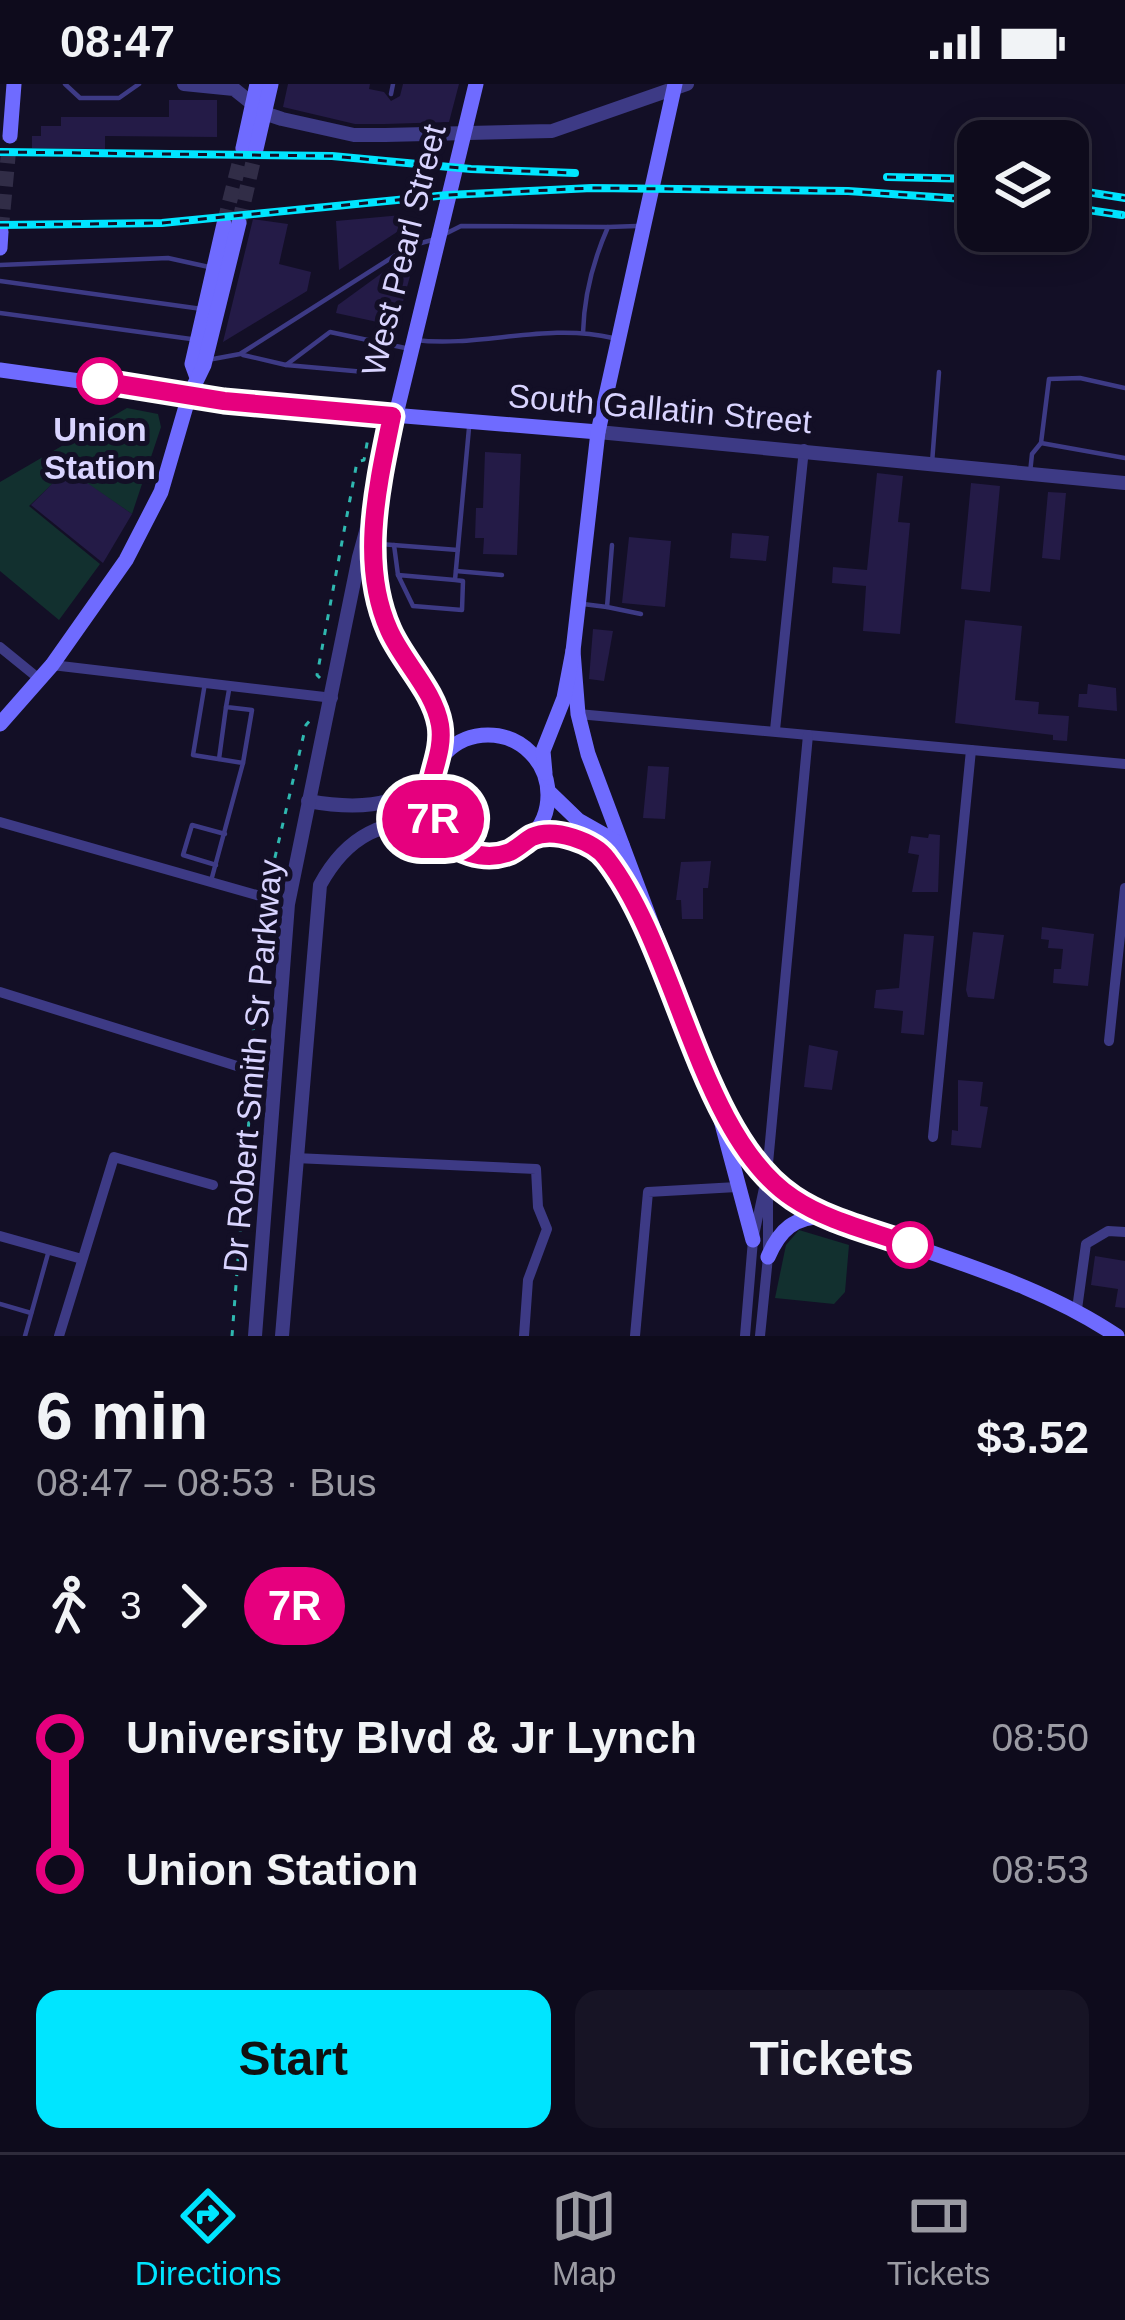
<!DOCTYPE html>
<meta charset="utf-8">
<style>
:root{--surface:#0e0b1c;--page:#171425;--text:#f1f3f6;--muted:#9b9ba3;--line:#2e2b3b;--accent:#00e5ff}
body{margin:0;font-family:Arial,sans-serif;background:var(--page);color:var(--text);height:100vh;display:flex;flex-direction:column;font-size:45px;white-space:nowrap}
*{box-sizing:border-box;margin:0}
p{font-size:39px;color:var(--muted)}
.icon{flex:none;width:66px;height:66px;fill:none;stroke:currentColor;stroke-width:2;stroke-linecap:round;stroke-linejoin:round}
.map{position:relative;height:1252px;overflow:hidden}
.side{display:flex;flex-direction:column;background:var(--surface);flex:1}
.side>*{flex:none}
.badge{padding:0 24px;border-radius:39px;font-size:42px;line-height:78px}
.controls{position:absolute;left:957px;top:36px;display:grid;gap:24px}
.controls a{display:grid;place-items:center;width:132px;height:132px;border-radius:24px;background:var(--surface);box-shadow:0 6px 30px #0003,0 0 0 3px var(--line);font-size:60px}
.map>.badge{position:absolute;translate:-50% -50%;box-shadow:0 0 0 6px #fff}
.legs{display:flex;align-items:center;gap:18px;height:132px;padding:0 36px;font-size:39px}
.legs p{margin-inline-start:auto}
.overview{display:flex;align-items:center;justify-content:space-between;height:204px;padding:0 36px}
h1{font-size:66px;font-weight:800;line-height:90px}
.primary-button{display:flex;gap:24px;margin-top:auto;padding:24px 36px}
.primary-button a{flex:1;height:138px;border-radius:24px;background:var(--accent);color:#111;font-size:48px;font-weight:800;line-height:138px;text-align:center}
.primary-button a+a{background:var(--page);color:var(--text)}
ul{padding:0 36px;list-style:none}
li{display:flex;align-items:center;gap:42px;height:132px;font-size:45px}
li i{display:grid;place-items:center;width:18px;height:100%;margin:0 15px;background:currentColor}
li i::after{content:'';width:30px;height:30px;margin:-15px;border:9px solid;border-radius:50%;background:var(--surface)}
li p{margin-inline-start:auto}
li:first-child i{background:linear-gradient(#0000 50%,currentColor 0)}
li:last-child i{background:linear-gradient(currentColor 50%,#0000 0)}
.status{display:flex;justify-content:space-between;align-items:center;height:84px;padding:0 60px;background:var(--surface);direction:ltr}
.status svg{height:33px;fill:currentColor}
.menu{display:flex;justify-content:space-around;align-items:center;height:168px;border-top:3px solid var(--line);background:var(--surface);font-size:33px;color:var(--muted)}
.menu a{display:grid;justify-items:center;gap:6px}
.menu .on{color:var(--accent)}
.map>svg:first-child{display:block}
.green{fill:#12302f}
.building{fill:#241b47}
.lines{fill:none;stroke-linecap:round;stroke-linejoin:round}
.secondary-tunnel{stroke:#312d47;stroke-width:15;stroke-dasharray:15 8;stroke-linecap:butt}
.path{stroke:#2fb8b0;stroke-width:3;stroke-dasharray:6 9;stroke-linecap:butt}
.service{stroke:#3d3a85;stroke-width:4.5}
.minor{stroke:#3d3a85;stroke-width:10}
.tertiary{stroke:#3d3a85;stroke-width:14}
.secondary{stroke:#6f6bff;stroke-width:15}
.rail-casing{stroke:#00e5ff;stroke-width:8}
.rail{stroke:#130f26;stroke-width:3;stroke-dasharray:9;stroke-linecap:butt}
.line-1-casing{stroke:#fff;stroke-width:27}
.line-1{stroke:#e6007e;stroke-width:18}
.stop-1-dot{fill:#fff;stroke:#e6007e;stroke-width:6}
.labels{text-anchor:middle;stroke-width:10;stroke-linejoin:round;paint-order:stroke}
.street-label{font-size:33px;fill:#d9d4ff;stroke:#130f26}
.stop-label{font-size:33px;font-weight:bold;fill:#d9d4ff;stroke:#130f26}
</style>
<div class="status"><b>08:47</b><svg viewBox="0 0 49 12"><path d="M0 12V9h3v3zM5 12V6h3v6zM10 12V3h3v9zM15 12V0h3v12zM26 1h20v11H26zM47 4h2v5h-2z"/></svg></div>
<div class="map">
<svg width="1125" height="1252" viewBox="0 0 1125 1252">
<rect width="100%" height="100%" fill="#130f26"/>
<!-- green -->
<g class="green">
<path d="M127 324 158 330 161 343 132 430 67 386 29 422 100 480 59 536 0 487V398Z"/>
<path d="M799 1146 849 1161 845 1208 834 1220 775 1214 786 1161Z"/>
</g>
<!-- building -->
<g class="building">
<path d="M288 0H370L369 5 384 8 391 17 400 12 403 0H459L449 38 385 40H355L283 23Z"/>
<path d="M169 16H217V53L105 52V65L32 64V52H41V42H61V33H169Z"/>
<path d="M402 131 403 144 339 186 336 137Z"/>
<path d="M253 135 288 140 279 180 311 188 307 207 223 258Z"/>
<path d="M393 181 412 185 399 232 392 230 391 241 336 229 338 221Z"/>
<path d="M485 368 521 370 517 471 483 470 484 454H475L476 424H483Z"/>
<path d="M67 385 132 430 103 479 31 421Z"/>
<path d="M877 389 903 392 898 438 910 439 900 550 863 547 866 502 832 499 833 483 867 486Z"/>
<path d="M971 399 1000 402 990 508 961 505Z"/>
<path d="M1048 408 1066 409 1060 476 1042 474Z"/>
<path d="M732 449 769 452 766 477 730 474Z"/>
<path d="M629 453 671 457 665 523 622 519Z"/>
<path d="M965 536 1022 542 1015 616 1039 618 1038 630 1069 632 1067 657 1053 656V651L955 639Z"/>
<path d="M593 545 613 547 604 597 589 595Z"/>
<path d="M1088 600 1116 604 1117 627 1078 623 1079 610H1087Z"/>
<path d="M648 682 669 683 665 735 643 734Z"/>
<path d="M929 750 940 751 938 808H912L919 771 908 769 911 752 928 754Z"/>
<path d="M711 777 708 804H703V835H682L681 816H676L681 778Z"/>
<path d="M1042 843 1094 850 1088 902 1053 899 1054 885H1061L1063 865 1048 864 1049 856 1041 855Z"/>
<path d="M973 848 1004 851 994 915 968 913 966 906Z"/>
<path d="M904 850 934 852 924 951 901 949 903 927 874 924 876 906 899 904Z"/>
<path d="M809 961 838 967 832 1006 804 1003Z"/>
<path d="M958 996 983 998 980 1022 988 1023 981 1064 951 1061 952 1046 958 1047Z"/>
<path d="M1095 1172 1125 1177V1224L1115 1223 1118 1205 1091 1201Z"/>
</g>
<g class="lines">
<!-- secondary-tunnel -->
<g class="secondary-tunnel">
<path d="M239 139 256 65"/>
<path d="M224 140 243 64"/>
<path d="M1 148 10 52"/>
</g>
<!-- path -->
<g class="path">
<path d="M320 594 317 591 357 378 364 376 368 354"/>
<path d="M276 803 272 786 306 641 314 632"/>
<path d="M260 975C243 947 263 874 265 839L272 835 273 824"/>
<path d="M232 1252 251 1010 259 1003"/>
</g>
<!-- service -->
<g class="service">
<path d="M65 0 80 14H119L139 0"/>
<path d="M391 10 393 0"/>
<path d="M443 151 461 142 608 143"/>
<path d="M0 181 168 174 209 183"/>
<path d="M0 197 202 225"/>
<path d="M0 229 191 255"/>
<path d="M583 249C584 211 593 177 608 143L637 142"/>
<path d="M415 256C480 264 545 238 613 254"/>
<path d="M243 271 286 281 330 248 410 265"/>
<path d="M213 275 240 270 410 162 432 156"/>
<path d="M286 281 365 288 373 257"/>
<path d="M1041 359 1125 374"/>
<path d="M932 379 939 288"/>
<path d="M1030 389 1032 370 1041 359 1049 295 1080 294 1125 304"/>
<path d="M380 460 458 466"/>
<path d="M394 461 398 491"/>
<path d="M456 487 502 491"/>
<path d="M455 496 463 497 462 526 413 522 398 491 455 496 469 344"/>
<path d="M583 520 607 523 612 461"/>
<path d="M607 523 641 530"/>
<path d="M205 599 193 671 243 679 211 797"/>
<path d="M229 606 226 623 252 626 243 679"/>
<path d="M219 675 226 623"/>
<path d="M216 781 183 771 192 741 225 750"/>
<path d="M0 1220 31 1229"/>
<path d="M25 1252 49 1166"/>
</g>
<!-- minor -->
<g class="minor">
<path d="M0 563 38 594"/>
<path d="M52 581 333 614"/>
<path d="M578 630 1125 680"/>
<path d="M775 646 804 365"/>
<path d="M0 738 288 820"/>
<path d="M0 908 275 994"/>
<path d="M1109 957 1125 804"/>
<path d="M933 1053 971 666"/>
<path d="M295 1074 536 1085 538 1123 547 1145 528 1196 524 1252"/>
<path d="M0 1152 82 1175"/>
<path d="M1077 1225 1086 1160 1108 1147 1125 1148"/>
<path d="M59 1252 114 1073 213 1101"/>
<path d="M635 1252 648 1108 737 1103"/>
<path d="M745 1252 753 1156 767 1090 808 651"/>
<path d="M760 1252 768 1173V1105"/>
</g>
<!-- tertiary -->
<g class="tertiary">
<path d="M184 0 234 5 264 29 282 35 354 51H385L552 47 687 0"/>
<path d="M598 348 1125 399"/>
<path d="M308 717C352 725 394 725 429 695"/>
<path d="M255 1252 288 820 359 473 373 422"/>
<path d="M282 1252 320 801C345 755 386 727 439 747"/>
</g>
<!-- secondary -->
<g class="secondary">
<path d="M10 52 14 0"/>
<path d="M243 64 257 0"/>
<path d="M256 65 271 0"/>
<path d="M0 164 1 148"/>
<path d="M0 286 224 317 598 348"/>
<path d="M196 291 192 280 224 140"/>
<path d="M573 567 578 630 588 670 714 1006C734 1044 754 1083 788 1110 816 1133 856 1142 890 1154 968 1182 1047 1205 1117 1252"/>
<path d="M0 640 52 581 126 476 161 408 189 312 204 281 239 139"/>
<circle cx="488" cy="711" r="60"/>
<path d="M441 673 435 622 391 550 379 522 375 417 476 0"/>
<path d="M545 689 543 667 564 614 573 567 598 348 675 0"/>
<path d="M549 708 578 736 622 761"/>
<path d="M532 753C597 743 611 785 642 830"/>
<path d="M717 1021 753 1156"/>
<path d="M768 1173C780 1145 794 1133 826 1132"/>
</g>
<!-- rail casing -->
<g class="rail-casing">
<g id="rail">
<path d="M0 68 332 72 471 85 575 89"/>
<path d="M887 93 978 95"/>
<path d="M1068 105 1125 114"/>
<path d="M1068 123 1122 131"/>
<path d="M0 141 162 139 448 111 592 104 848 107 978 116"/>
</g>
</g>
<!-- rail -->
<use href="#rail" class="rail"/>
</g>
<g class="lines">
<!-- line-1 casing -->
<g class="line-1-casing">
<path id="line-1" d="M100 297 224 317 392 332C378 400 359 479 389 546 403 578 434 606 440 641 446 679 414 708 438 745 452 768 485 778 510 768 518 764 525 757 532 753 554 743 594 757 607 775 678 867 699 1052 793 1114 827 1137 871 1147 910 1161"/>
</g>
<!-- line-1 -->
<use href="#line-1" class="line-1"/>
</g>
<!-- markers -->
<g class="stop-1-dot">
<circle cx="100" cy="297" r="21"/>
<circle cx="910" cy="1161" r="21"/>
</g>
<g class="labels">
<!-- street labels -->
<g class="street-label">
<text transform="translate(403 166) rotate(-76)" y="12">West Pearl Street</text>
<text transform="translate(660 324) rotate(5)" y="12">South Gallatin Street</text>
<text transform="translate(252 982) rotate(-85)" y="12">Dr Robert Smith Sr Parkway</text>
</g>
<!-- stop labels -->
<g class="stop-label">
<text x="100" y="357">Union<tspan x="100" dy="38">Station</tspan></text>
</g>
</g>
</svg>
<div class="controls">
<a><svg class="icon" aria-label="layers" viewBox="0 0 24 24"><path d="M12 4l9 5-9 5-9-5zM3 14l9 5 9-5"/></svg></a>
</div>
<b class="badge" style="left:433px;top:735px;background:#e6007e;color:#fff">7R</b>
</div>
<section class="side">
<div class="overview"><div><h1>6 min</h1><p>08:47 – 08:53 · Bus</p></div><b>$3.52</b></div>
<div class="legs"><svg class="icon" aria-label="walk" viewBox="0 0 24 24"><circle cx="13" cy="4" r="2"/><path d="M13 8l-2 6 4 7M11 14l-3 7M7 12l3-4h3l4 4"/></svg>3<svg class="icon" aria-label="forward" viewBox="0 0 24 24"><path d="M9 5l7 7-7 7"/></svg><b class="badge" style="background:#e6007e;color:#fff">7R</b></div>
<ul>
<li><i style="color:#e6007e"></i><b>University Blvd &amp; Jr Lynch</b><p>08:50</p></li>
<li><i style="color:#e6007e"></i><b>Union Station</b><p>08:53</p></li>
</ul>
<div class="primary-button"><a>Start</a><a>Tickets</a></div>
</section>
<nav class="menu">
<a class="on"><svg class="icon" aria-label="directions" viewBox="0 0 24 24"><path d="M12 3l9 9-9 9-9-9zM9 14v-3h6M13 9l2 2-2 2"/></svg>Directions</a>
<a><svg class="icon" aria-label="map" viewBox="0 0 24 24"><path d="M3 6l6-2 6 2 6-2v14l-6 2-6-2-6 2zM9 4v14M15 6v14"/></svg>Map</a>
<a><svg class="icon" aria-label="tickets" viewBox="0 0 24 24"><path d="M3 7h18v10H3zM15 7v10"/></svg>Tickets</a>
</nav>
